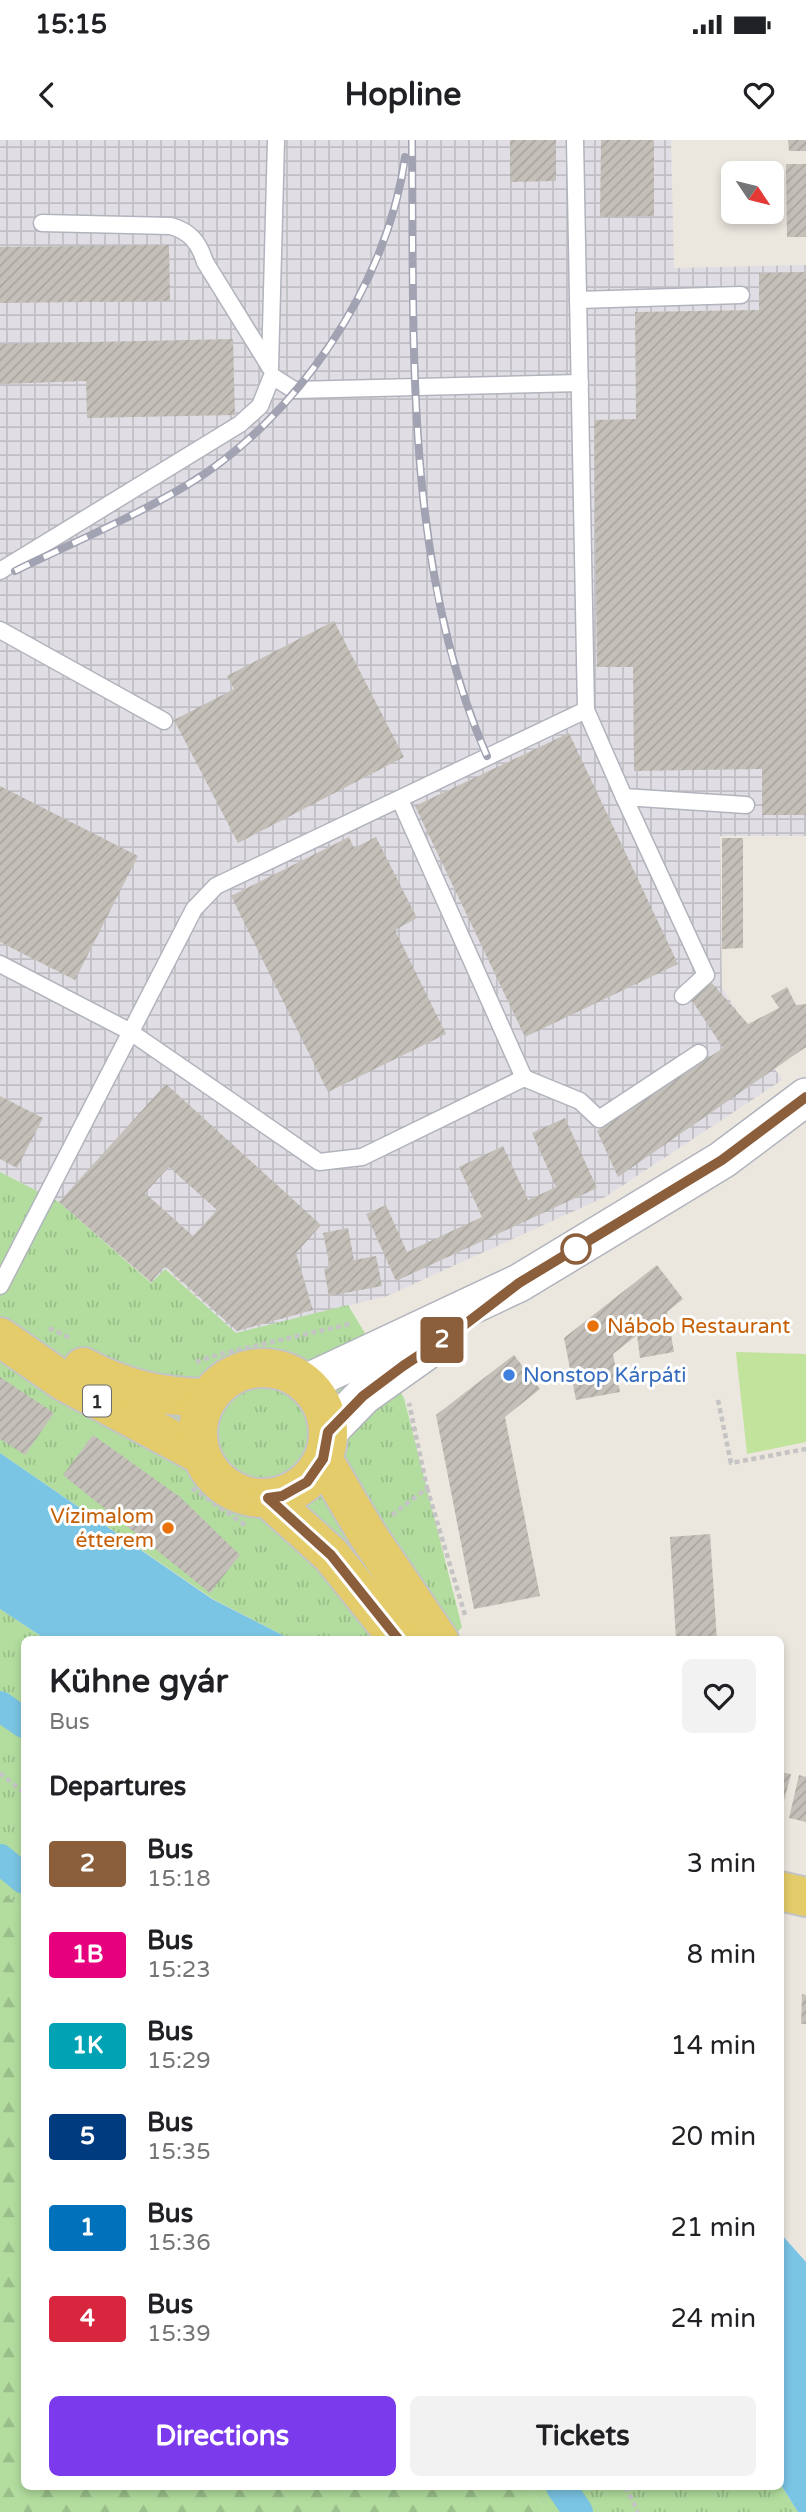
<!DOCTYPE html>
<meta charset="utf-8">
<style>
:root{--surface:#fff;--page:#f2f2f2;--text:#202124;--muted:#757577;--accent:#7c3aed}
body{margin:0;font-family:"Varela Round",sans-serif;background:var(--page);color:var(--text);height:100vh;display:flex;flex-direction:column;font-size:26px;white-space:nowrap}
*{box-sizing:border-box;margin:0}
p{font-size:23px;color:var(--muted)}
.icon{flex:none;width:38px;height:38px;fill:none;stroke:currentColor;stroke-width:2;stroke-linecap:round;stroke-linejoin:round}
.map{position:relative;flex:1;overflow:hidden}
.side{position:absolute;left:21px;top:1496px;width:763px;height:854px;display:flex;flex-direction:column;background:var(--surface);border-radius:10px;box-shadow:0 4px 10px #0003}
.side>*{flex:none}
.badge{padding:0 14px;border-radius:5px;font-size:24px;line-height:46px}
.needle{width:46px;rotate:125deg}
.tools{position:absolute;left:721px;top:21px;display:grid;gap:14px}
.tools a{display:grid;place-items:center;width:63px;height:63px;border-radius:10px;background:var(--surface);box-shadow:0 4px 10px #0003;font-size:35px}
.map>.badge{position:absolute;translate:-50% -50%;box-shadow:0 0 0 4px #fff}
h2{padding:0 28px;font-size:26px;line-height:63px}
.round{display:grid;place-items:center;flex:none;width:74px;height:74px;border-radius:10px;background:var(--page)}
.head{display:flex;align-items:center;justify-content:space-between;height:119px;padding:0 28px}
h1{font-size:33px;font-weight:800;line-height:52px}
.button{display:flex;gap:14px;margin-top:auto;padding:14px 28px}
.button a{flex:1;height:80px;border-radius:10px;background:var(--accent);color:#fff;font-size:28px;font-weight:800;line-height:80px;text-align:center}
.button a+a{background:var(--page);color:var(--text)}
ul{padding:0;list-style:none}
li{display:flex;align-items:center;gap:21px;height:91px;padding:0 28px}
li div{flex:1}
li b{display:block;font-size:26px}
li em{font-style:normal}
li .badge{min-width:77px;font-weight:700;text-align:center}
.status{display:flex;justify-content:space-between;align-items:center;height:49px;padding:0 35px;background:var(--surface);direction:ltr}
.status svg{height:19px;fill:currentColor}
header{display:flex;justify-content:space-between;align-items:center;height:91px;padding:0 28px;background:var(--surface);font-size:32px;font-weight:800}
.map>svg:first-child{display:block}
.industrial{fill:url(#industrial-grid)}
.grass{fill:url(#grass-tufts)}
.forest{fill:url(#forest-firs)}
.pitch{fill:#c2e39c}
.water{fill:#7ac4e4}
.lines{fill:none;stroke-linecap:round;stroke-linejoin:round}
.canal{stroke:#7ac4e4;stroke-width:30}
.building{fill:url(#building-hatch);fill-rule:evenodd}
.service-casing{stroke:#b1b4bd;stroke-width:19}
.tertiary-casing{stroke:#b1b4bd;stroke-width:40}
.primary-casing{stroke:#c4c4c4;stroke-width:42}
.path{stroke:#c4c4c4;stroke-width:4.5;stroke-dasharray:5 3.5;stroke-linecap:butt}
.service{stroke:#fff;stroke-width:16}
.tertiary{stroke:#fff;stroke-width:37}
.primary{stroke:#e4cc6a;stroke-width:38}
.rail-casing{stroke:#a1a3b3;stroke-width:8}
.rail{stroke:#fff;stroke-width:5;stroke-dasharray:16;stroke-linecap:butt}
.line-casing{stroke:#fff;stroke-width:16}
.line{stroke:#8b5e3c;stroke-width:10}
.stop-dot{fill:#fff;stroke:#8b5e3c;stroke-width:3.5}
.food-dot{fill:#e8710a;stroke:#fff;stroke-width:2.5}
.shop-dot{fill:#3f7fe0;stroke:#fff;stroke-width:2.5}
.labels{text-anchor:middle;stroke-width:6;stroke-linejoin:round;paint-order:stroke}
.shield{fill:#fff;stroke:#6b6b6b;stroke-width:2}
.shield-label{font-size:19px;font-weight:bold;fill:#2b2b2b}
.food-label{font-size:21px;fill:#c56008;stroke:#fff;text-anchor:start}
.shop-label{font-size:21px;fill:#366cbe;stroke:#fff;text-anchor:start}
</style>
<div class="status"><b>15:15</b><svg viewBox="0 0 49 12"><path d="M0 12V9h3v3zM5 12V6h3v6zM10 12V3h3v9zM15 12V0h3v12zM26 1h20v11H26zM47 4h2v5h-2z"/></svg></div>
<header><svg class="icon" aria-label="back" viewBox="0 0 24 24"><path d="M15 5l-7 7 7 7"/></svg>Hopline<svg class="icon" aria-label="heart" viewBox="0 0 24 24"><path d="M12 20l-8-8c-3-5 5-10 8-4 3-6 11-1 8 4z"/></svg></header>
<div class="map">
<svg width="806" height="2372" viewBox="0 0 806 2372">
<defs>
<pattern id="industrial-grid" width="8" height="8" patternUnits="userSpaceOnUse" patternTransform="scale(1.75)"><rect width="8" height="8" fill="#e0dee4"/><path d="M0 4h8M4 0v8" fill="none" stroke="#c0bfc4"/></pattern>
<pattern id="grass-tufts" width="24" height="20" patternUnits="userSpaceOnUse" patternTransform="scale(1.75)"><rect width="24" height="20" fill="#b2dd9f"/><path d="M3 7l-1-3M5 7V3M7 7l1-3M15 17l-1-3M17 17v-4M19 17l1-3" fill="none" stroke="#99be89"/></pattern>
<pattern id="forest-firs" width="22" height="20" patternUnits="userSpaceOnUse" patternTransform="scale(1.75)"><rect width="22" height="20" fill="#b2dd9f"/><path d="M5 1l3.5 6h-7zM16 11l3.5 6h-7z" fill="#99be89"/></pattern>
<pattern id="building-hatch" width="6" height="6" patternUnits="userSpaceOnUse" patternTransform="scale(1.75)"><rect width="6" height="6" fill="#c4c0b9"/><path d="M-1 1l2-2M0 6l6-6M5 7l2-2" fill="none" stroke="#a9a59f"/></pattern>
</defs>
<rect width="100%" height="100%" fill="#ebe6de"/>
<!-- industrial -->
<path class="industrial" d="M0 0H671L674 128 806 125V696H720L722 848 782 940 605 1057 387 1156 236 1193 166 1129 152 1143 59 1062 0 1032Z"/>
<!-- grass -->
<g class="grass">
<path d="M0 1032 59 1062 151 1143 165 1129 236 1193 348 1165 404 1258 462 1487 451 1500H292L213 1459 0 1313Z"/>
<path d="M0 1469 47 1500H24V1770L0 1750Z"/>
<path d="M781 2345 798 2372H546L529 2347Z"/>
</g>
<!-- forest -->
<path class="forest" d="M0 1750 24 1770V2347H529L546 2372H0Z"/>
<!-- pitch -->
<path class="pitch" d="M736 1212 806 1214V1302L747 1314Z"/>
<!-- water -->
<g class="water">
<path d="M0 1313 212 1459 292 1500H47L0 1469Z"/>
<path d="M781 2094 806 2122V2372H798L781 2345Z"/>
</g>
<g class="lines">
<!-- canal -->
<g class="canal">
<path d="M0 1566 24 1583"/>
<path d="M0 1719 24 1739"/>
<path d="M561 2347 578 2372"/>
</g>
</g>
<!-- building -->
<g class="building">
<path d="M510 0H556V41L510 42Z"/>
<path d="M601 0H654V76L600 77Z"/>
<path d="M788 0H806V11H789Z"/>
<path d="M786 24H806V97H787Z"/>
<path d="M169 105 170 161 0 163V107Z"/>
<path d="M806 132V675H762V629L634 631 633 527H597L594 280 636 279 635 172 759 170V133Z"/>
<path d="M233 199 235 275 87 278 86 241 0 244V204Z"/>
<path d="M334 481 404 617 238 703 174 580 234 549 227 536Z"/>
<path d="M569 593 678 824 525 897 415 666Z"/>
<path d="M0 646 138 716 75 840 0 802Z"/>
<path d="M349 697 354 708 376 697 417 778 395 790 446 894 328 952 231 756Z"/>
<path d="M722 698H743V808L722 809Z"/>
<path d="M712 843 748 884 779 868 771 856 787 847 796 865 806 864V907L618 1037 597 991 723 908 691 859Z"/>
<path d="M166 944 321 1085 296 1113 313 1170 237 1191 165 1126 151 1142 59 1062ZM169 1027 217 1070 193 1096 145 1053Z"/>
<path d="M0 956 43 978 17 1028 0 1019Z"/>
<path d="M565 978 597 1048 396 1141 366 1074 386 1065 407 1112 482 1077 459 1027 503 1006 528 1060 556 1047 532 993Z"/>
<path d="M348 1088 354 1120 376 1116 382 1146 329 1156 324 1129 330 1127 323 1093Z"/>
<path d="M657 1125 683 1159 667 1172 674 1212 640 1218 637 1195 613 1214 620 1252 576 1260 564 1198Z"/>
<path d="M514 1215 540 1249 505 1277 540 1456 474 1469 436 1275Z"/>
<path d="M0 1237 54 1273 25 1315 0 1299Z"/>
<path d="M93 1295 180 1357 240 1415 210 1453 63 1335Z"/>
<path d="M710 1394 717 1500H676L670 1397Z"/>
<path d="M780 1632 791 1634 781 1672H780Z"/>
<path d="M799 1635 806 1637V1682L789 1678Z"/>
<path d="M802 1854 806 1855V1884H801Z"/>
</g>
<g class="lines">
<!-- service casing -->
<g class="service-casing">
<g id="service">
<path d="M575 0 586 570 624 657 746 665"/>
<path d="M42 83 171 86C191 92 199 103 205 122L270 227"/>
<path d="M578 160 741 155"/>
<path d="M270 227 276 0"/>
<path d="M0 431 240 284 260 266 272 236 294 250 580 243"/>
<path d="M0 490 164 581"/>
<path d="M624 657 706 835 683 856"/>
<path d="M0 824 129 891 319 1022 362 1017 524 938 400 660"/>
<path d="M524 938 580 961 599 979 699 913"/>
<path d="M0 1146 194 769 216 746 586 570"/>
</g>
</g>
<!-- tertiary casing -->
<g class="tertiary-casing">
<g id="tertiary">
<path d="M306 1243 519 1143 722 1020 806 957"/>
<path d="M328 1292 363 1256 439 1202"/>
</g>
</g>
<!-- primary casing -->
<g class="primary-casing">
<g id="primary">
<path d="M0 1197 63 1241 201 1315"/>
<path d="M83 1227C123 1249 162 1257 208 1258"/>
<circle cx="263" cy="1293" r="65"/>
<path d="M323 1319 367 1394 439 1500"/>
<path d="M268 1358 331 1415 399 1500"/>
<path d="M780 1751 806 1757"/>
</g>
</g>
<!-- path -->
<g class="path">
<path d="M49 1188 70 1198"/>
<path d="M196 1222 220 1214 350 1184"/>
<path d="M718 1260 731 1323 806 1309"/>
<path d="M192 1348 245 1385"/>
<path d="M427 1348 465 1475"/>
<path d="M392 1375 427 1348 409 1263"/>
<path d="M0 1633 24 1653"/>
<path d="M626 2347 638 2372"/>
</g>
<!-- service -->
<use href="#service" class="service"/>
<!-- tertiary -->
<use href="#tertiary" class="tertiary"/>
<!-- primary -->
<use href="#primary" class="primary"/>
<!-- rail casing -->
<g class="rail-casing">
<g id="rail">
<path d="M412 0C414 203 404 427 487 616"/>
<path d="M15 431C72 403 132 378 187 345 296 280 388 144 405 17"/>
</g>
</g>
<!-- rail -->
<use href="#rail" class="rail"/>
</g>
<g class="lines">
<!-- line casing -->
<g class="line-casing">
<path id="line" d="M399 1500 331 1415 268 1358 282 1356 307 1342 323 1319 328 1292 363 1256 403 1226 459 1189 519 1143 722 1020 806 957"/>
</g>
<!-- line -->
<use href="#line" class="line"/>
</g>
<!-- markers -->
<circle class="stop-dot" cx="576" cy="1109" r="14"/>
<g class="food-dot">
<circle cx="593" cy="1186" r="7"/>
<circle cx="168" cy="1388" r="7"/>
</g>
<circle class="shop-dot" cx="509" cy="1235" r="7"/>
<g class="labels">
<!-- shield labels -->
<rect class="shield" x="83" y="1245.5" width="28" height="31" rx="5"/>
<g class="shield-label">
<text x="97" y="1268">1</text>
</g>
<!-- food labels -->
<g class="food-label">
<text x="607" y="1193">Nábob Restaurant</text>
<text x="154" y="1383" text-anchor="end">Vízimalom<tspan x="154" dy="24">étterem</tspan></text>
</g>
<!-- shop labels -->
<g class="shop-label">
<text x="523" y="1242">Nonstop Kárpáti</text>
</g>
</g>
</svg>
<div class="tools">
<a><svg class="needle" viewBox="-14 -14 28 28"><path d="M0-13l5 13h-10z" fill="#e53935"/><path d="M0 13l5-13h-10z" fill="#757577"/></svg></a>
</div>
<b class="badge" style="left:442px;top:1200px;background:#8b5e3c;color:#fff">2</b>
<section class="side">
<div class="head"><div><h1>Kühne gyár</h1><p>Bus</p></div><a class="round"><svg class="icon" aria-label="heart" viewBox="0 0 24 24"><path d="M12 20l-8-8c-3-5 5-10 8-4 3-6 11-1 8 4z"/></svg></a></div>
<h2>Departures</h2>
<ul>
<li><span class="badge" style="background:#8b5e3c;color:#fff">2</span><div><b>Bus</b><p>15:18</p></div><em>3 min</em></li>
<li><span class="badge" style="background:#e6007e;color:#fff">1B</span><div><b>Bus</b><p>15:23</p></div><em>8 min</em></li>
<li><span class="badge" style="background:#00a3b4;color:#fff">1K</span><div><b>Bus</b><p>15:29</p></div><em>14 min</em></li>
<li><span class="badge" style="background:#003b80;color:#fff">5</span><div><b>Bus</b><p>15:35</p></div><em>20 min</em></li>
<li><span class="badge" style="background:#0072bc;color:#fff">1</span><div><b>Bus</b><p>15:36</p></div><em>21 min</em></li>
<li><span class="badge" style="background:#d7263d;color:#fff">4</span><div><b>Bus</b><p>15:39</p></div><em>24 min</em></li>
</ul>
<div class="button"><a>Directions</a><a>Tickets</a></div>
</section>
</div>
